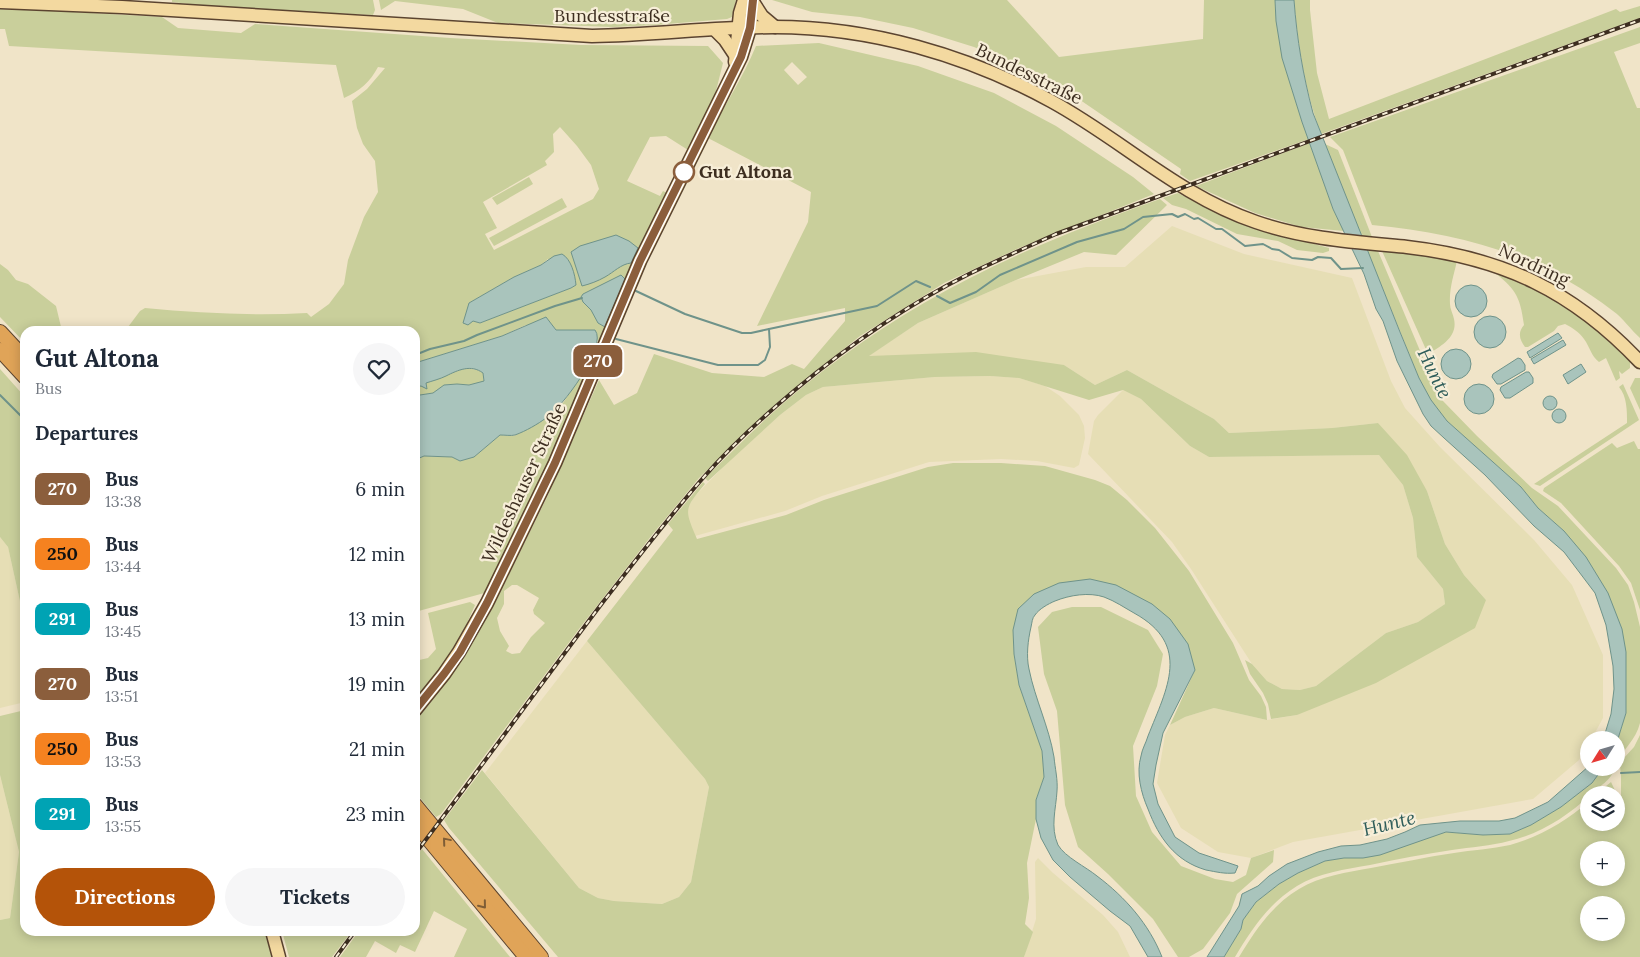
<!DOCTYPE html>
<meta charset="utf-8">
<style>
:root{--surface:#fff;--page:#f6f6f7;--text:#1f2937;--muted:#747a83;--accent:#b45309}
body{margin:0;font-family:Lora,serif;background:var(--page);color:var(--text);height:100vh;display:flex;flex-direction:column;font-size:19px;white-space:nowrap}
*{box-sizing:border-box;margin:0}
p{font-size:16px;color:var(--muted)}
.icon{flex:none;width:28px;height:28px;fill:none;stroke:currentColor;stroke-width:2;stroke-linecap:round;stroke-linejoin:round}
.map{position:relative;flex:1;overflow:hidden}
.sheet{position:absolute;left:20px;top:326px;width:400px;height:610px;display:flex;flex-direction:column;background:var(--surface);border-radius:15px;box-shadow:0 2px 12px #0003}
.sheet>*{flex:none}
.badge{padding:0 10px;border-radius:8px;font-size:18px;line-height:32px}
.needle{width:32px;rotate:233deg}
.buttons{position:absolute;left:1580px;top:731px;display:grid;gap:10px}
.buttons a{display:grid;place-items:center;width:45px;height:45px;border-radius:50%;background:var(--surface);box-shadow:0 2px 12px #0003;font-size:25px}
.map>.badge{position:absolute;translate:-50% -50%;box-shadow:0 0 0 2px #fff}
h2{padding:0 15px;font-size:19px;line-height:45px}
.round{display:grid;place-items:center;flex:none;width:52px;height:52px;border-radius:26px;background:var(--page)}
.headline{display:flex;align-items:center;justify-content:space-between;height:85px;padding:0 15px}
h1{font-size:24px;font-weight:700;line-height:38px}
.action{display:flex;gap:10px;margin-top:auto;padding:10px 15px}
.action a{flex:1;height:58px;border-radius:30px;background:var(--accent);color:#fff;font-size:20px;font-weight:700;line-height:58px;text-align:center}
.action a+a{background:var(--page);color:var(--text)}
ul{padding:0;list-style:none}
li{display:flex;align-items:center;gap:15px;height:65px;padding:0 15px}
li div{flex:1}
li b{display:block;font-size:19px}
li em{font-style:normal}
li .badge{min-width:55px;font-weight:700;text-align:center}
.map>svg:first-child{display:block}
.farmland{fill:#e6deb5}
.green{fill:#c9cf9b;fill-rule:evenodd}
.water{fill:#a9c4bc;stroke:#6f938a}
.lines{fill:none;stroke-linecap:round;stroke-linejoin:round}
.stream{stroke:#6f938a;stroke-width:2}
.major-casing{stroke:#5b4430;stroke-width:15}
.highway-casing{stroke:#5b4430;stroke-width:16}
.major{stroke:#f3d9a0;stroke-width:12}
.highway{stroke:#e0a458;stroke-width:14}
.rail-casing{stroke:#3d2e20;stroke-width:4}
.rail{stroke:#f7eed8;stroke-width:2;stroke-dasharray:5.5;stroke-linecap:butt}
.oneway{stroke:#7e5d36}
.line-casing{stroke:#fff;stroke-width:11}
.line{stroke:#8b5e3c;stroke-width:8}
.stop-dot{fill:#fff;stroke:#8b5e3c;stroke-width:2.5}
.labels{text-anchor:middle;stroke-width:4.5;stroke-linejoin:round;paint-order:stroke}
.street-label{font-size:18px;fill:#3d2e20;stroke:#f7eed8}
.stop-label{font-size:18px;font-weight:bold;fill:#3d2e20;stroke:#f7eed8;text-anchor:start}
.water-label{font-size:19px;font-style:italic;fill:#2f5d5a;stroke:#f7eed8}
</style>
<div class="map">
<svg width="1640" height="957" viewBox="0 0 1640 957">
<rect width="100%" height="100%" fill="#f0e4c8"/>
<!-- farmland -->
<g class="farmland">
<path d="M1172 226 1244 254 1352 278 1391 381 1405 408 1440 447 1534 540 1572 585 1603 655V718L1591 740H1589V743L1579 760 1533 799 1293 842 1251 858 1218 852 1181 828 1157 783 1165 735 1170 725 1185 717 1214 708 1267 720 1297 715 1486 600 1464 575 1445 544 1427 491 1378 423 1332 428 1229 433 1214 419 1127 370 1095 385 1064 365 868 356 918 323 1016 280 1086 267H1125Z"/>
<path d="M990 376 1019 378 1045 386 1060 396 1079 415 1084 426 1085 438 1079 465 1074 468 1037 461 1001 459 929 462 822 496 785 511 695 536 688 519V507L694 497 729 461 780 415 806 395 823 387 935 377Z"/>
<path d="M1123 390 1141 399 1190 446 1209 457 1379 455 1403 485 1413 518 1417 557 1443 589 1445 604 1418 622 1386 633 1316 686 1300 690 1282 689 1267 681 1252 664 1191 569 1172 542 1088 454 1094 421 1098 415Z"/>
<path d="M0 537 8 547 25 624V702L0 708Z"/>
<path d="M587 641 705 779 709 787 691 882 679 897 662 904 614 901 598 898 579 888 485 773Z"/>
<path d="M0 775 19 852 10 918 0 920Z"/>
<path d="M1038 858 1053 873 1103 915 1118 932 1130 957H1024L1036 919 1035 862Z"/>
</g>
<!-- green -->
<g class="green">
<path d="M172 0H373L375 10 373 15 215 7 172 2Z"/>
<path d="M379 0H736L732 17 727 19 655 25 613 27 498 23 463 9 395 1 381 10Z"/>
<path d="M772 0H1007L1059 57 1203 39 1204 0H1275C1278 48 1292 94 1309 139L1190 181 1180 174 1181 169 1048 78 974 47 913 28 860 17 812 12Z"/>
<path d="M1294 0H1310V10L1317 73 1329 119 1616 9 1620 12 1640 6V18L1321 134C1305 91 1298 46 1294 0Z"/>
<path d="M0 8 162 17 178 28 241 33 255 24 450 38 581 45 708 46 723 63 715 95 688 150 666 136 650 137 627 181 660 196 663 191 669 194 569 419 488 592 415 612V460L424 456 452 457 460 461 474 457 500 435 514 436 547 417 563 403 582 374 593 356 598 342 595 330H556L526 325 502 336 415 363V331H125L140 311 145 308C199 313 252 316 307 313L311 317 329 304 344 284 348 260 364 217 378 192 375 161 363 144 357 128 352 101 367 89 385 68 378 67C370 82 360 91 344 98L336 65 9 46 5 29H0ZM560 127 577 146 591 165 599 189 593 199 494 250 485 234 497 228 483 202 547 165 545 161 554 152 553 134ZM548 259 576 285 571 288 480 323 473 321 467 312 469 303 514 277 541 265ZM622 286 618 292 605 326 587 305 583 294 594 289Z"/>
<path d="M1640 27V43L1614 52 1637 108H1640V338C1631 330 1623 318 1613 311 1539 254 1463 234 1372 225L1343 150 1330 137Z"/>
<path d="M819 43 918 66 994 93 1056 126 1133 177 1154 194 1019 248 944 283 860 336 778 402 699 478 652 535 579 629 441 814 436 817 415 792V721L431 702 465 655 493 607 548 495 599 380 614 405 637 393 654 354 712 373 764 377 792 364 804 369 845 321V308L757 326 808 222 811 192 708 138C723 107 743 78 756 46ZM792 62 807 77 798 85 784 70ZM512 585H517L539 598 533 610 534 614 545 623 531 637 520 653 512 654 506 651 509 646 500 631 497 618 504 604V591Z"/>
<path d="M1310 143 1333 209 1344 231 1301 227 1255 213 1196 186Z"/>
<path d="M1325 144 1338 150 1372 237 1361 236Z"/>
<path d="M529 177 533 184 497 205 492 198Z"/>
<path d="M1178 193C1208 209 1237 222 1269 233 1289 239 1309 242 1329 248V251L1323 253 1297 250 1278 241 1237 234 1186 209 1172 205 1163 198Z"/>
<path d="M562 198 567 207 494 246 489 238Z"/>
<path d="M1160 199 1167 205 1116 255 1084 252 1016 280 918 323 869 356 976 352 1064 365 1095 385 1127 370 1214 419 1229 433 1332 428 1378 423 1407 455 1427 491 1445 544 1464 575 1486 600 1475 628 1376 683 1297 715 1271 719 1268 704 1263 693 1250 674 1245 660 1252 664 1267 681 1282 689 1300 690 1316 686 1386 633 1418 622 1445 604 1443 589 1417 557 1413 518 1403 485 1379 455 1209 457 1190 446 1141 399 1123 390 1089 400 1019 378 990 376 935 377 823 387 806 395 780 415 708 481 705 478C726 458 746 437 768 417 815 374 869 335 924 303 999 259 1079 228 1160 199Z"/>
<path d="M1367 250 1378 251 1437 391 1443 401 1477 436 1532 488 1558 506 1616 568 1628 585 1634 602 1640 627V723C1636 740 1623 749 1616 764V745L1626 713V652L1564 531 1538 508 1521 487 1447 421 1431 401 1419 378Z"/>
<path d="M1382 251 1431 256 1457 261C1454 274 1449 289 1450 304 1450 309 1453 314 1454 319 1458 337 1441 346 1428 354Z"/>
<path d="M0 264 8 270 16 280 28 284 56 306 62 331H25V343L0 317Z"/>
<path d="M1491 270C1506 275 1524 280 1538 288 1572 307 1603 332 1630 359V368L1622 374 1619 371 1620 378 1616 381 1606 358 1599 362C1591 356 1590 347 1584 339 1579 332 1573 328 1565 324L1558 326 1554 331 1528 347H1525C1520 340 1517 333 1524 325 1520 295 1515 288 1491 270Z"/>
<path d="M465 368 478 370 483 373 484 382 469 385 457 384 445 385 434 393 420 395 415 393V387L421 386 427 388 426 383C440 379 451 372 465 368Z"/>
<path d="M0 369 25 397V624L8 547 0 537Z"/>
<path d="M1635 378H1640V410L1630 388Z"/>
<path d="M1623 384 1639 420 1540 486 1534 484 1627 423C1627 411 1627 396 1619 387Z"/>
<path d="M1634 441 1638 449H1640V610L1631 583 1619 566 1561 503 1543 491 1544 488 1612 443 1617 448Z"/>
<path d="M953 463H1001L1045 466 1095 480 1110 486 1127 500 1155 528 1189 571 1233 643 1249 680 1261 696 1266 707 1267 720 1214 708 1185 717 1170 725 1195 670 1152 604 1059 583 1013 630 1014 654 1019 685 1042 751 1044 777 1036 800V819L1027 863 1029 898 1025 924 1033 932 1024 957H558L449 828 444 820 482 770 579 888 598 898 614 901 662 904 679 897 691 882 709 787 705 779 587 641 673 530 668 524 703 482 705 484C684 509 684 509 697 539L786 515 824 500 928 467Z"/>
<path d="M470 602 475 605 461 637 454 649 415 701V661L428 658 436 649 428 613Z"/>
<path d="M1072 607H1101L1148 630 1163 654 1157 686 1133 746 1136 796 1152 832 1181 866 1215 879 1233 882 1246 875 1251 858 1274 850 1273 862 1237 894 1230 913 1203 949 1189 957H1178L1153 919 1108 874 1078 847 1065 805 1057 711 1044 674 1038 627 1052 612Z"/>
<path d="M25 710V931H268L275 957H0V920L10 918 19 852 0 775V716Z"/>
<path d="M1640 735V957H1239C1255 931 1272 905 1299 889 1320 876 1348 872 1371 868 1399 863 1426 857 1454 853 1472 850 1492 849 1510 845 1539 837 1567 821 1589 801V822H1616V795H1595L1611 782 1621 803V776L1620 766 1623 759 1634 747ZM1589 850H1616V878H1589ZM1589 905H1616V932H1589Z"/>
<path d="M1603 768H1615C1611 781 1600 785 1590 795 1568 816 1540 834 1509 841 1491 846 1471 847 1452 850 1425 854 1397 859 1370 865 1346 869 1318 873 1297 886 1269 903 1251 930 1235 957H1224L1241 929 1243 920 1256 902 1279 884 1298 873 1325 861 1344 858H1363L1446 832 1483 835 1510 834 1531 825 1561 807 1592 783Z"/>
<path d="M422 849 510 957H454L467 929 434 911 415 952 400 945 396 953 375 941 366 957H340L359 931H415V858Z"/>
<path d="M282 931H352L332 957H289Z"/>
</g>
<!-- water -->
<g class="water">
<path d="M1275 0H1294C1297 40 1303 75 1313 113L1400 332 1419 378 1431 400 1447 421 1521 487 1538 508 1564 531 1586 557 1608 593 1622 629 1626 652V713L1616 745V740H1603L1611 714 1614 689 1613 666 1606 625 1595 593 1564 552 1534 526 1485 475 1444 438 1431 426 1423 414 1397 361 1383 321 1376 309 1364 274 1333 209 1302 122 1282 58 1276 21Z"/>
<path d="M616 235 629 241 638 248 631 263C621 264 614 272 605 277 598 281 590 284 582 286L571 252 580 246Z"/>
<path d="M562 254C571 259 575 274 576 285L571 288 480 323 473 321 468 325 463 323 469 303 514 277 541 265 554 256Z"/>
<path d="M621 275 625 279C619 295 611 311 605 327L598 323 591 310 583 302 581 297 583 294Z"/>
<circle cx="1471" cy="301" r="16"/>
<circle cx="1490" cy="332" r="16"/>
<path d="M546 317 556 330H595C608 346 562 408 546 418 538 424 526 431 515 435 511 436 505 435 500 435L474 457 460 461 452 457 424 456 415 460V393L420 395 433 393 444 385 457 384 469 385 484 381 483 373C471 364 458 370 446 376 440 379 432 381 426 383L427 389 421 386 415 387V363L502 336Z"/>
<path d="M1558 333 1562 338 1530 358 1527 352Z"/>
<path d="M1563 340 1566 345 1534 364 1531 359Z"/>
<circle cx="1456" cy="364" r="15"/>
<path d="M1518 358 1521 359 1525 365V370L1501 384H1497L1492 377 1493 374Z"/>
<path d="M1581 364 1586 372 1568 384 1563 375Z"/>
<path d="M1526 372H1529L1533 378V383L1510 398H1505L1500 390 1501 387Z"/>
<circle cx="1479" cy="399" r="15"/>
<circle cx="1550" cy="403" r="7"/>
<circle cx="1559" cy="416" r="7"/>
<path d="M1090 579 1116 585 1152 604 1170 619 1188 644 1195 670 1163 733 1156 765 1153 784 1158 804 1175 837 1199 853 1238 866 1235 873C1224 874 1217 872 1206 870 1175 861 1159 838 1148 809 1141 793 1136 773 1141 756 1142 749 1146 743 1148 736 1167 688 1192 645 1134 613 1125 608 1115 601 1104 597 1089 592 1070 595 1055 601 1048 604 1039 609 1035 615 1032 618 1032 623 1031 627 1028 640 1026 656 1029 669 1035 699 1049 727 1054 757 1055 768 1058 780 1057 791 1056 809 1050 827 1058 845 1065 857 1086 867 1097 876 1125 897 1149 924 1162 957H1148L1130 926 1110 911 1070 877 1053 860 1041 838 1036 819V800L1044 777 1042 751 1019 685 1014 654 1013 630 1018 609 1034 594 1059 583Z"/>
<path d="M1589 766V768H1603L1592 783 1561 807 1531 825 1510 834 1483 835 1446 832 1380 855 1363 858H1344L1325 861 1298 873 1279 884 1256 902 1243 920 1241 929 1224 957H1207L1239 906 1242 894 1258 886 1269 876 1287 864 1318 852 1341 846 1360 845 1387 839 1405 832 1420 825 1460 821H1499L1515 818 1548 802Z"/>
</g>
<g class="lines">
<!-- stream -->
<g class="stream">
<path d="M636 291 685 314 742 333H751L769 329"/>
<path d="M937 296 950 303 976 292 1000 275 1077 242 1124 229 1143 217 1172 214 1178 217 1185 214 1194 219 1198 218 1216 229H1222L1245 246 1263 244 1272 249 1279 250 1292 258 1312 260 1318 257 1331 258 1341 269 1363 268"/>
<path d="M616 339 718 365H758L765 360 770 347 769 329 877 306 916 281 930 287"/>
<path d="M415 355 430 349 464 341 477 335 555 306 582 298"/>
<path d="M0 395 21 416 25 417"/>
<path d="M1621 773 1640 772"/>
</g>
<!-- major casing -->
<g class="major-casing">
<g id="major">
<path d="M0 2 122 7 592 36C654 35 713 27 774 27 870 27 967 55 1051 101 1121 139 1179 196 1256 222 1305 239 1355 242 1407 247 1503 258 1573 291 1640 362"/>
<path d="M753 2 762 16 775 27"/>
<path d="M715 30 725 40 735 55"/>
<path d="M735 62 740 13 744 0"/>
<path d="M415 710 444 674 459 652 487 603 555 463 640 261 741 57 750 28 753 0"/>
<path d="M272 931 279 957"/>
</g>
</g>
<!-- highway casing -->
<g class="highway-casing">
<g id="highway">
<path d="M0 332 25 359"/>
<path d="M0 350 25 377"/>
<path d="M415 805 541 957"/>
<path d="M415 823 526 957"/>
</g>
</g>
<!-- major -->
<use href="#major" class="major"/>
<!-- highway -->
<use href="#highway" class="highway"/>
<!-- rail casing -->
<g class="rail-casing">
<g id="rail">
<path d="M415 854C479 770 540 685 603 602 636 560 668 518 703 478 730 447 764 416 795 390 849 345 907 305 969 274 998 260 1027 247 1056 234L1640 20"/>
<path d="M336 957 355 931"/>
</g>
</g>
<!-- rail -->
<use href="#rail" class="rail"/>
</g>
<!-- one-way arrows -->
<defs><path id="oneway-chevron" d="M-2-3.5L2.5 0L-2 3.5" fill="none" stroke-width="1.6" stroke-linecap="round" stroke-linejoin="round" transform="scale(1.25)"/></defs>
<g class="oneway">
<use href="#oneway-chevron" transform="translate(446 841) rotate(-130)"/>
<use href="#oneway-chevron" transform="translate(483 905) rotate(51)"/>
</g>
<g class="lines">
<!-- line casing -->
<g class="line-casing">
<path id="line" d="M415 710 444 674 460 652 487 603 555 463 640 261 741 57 750 28 753 0"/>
</g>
<!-- line -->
<use href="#line" class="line"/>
</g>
<!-- markers -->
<circle class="stop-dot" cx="684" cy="172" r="10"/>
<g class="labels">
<!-- street labels -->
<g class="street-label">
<text x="612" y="22">Bundesstraße</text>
<text transform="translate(1029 74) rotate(26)" y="6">Bundesstraße</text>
<text transform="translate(1534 265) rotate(25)" y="6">Nordring</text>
<text transform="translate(524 483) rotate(-65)" y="6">Wildeshauser Straße</text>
</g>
<!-- stop labels -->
<g class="stop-label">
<text x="699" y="178">Gut Altona</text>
</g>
<!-- water labels -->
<g class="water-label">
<text transform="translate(1435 373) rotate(64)" y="7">Hunte</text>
<text transform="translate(1389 823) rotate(-14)" y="7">Hunte</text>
</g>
</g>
</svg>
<div class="buttons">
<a><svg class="needle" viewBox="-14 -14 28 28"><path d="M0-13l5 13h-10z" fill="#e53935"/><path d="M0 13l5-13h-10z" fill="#747a83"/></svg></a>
<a><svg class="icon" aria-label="layers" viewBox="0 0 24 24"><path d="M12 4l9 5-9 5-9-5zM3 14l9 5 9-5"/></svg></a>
<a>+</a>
<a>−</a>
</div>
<b class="badge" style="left:598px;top:361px;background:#8b5e3c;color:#fff">270</b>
<section class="sheet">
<div class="headline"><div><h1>Gut Altona</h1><p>Bus</p></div><a class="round"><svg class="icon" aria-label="heart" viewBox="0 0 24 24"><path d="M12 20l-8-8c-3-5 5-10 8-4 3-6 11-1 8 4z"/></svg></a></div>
<h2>Departures</h2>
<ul>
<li><span class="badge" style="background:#8b5e3c;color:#fff">270</span><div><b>Bus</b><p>13:38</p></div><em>6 min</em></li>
<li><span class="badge" style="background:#f58220;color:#111">250</span><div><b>Bus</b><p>13:44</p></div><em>12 min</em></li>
<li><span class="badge" style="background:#00a3b4;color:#fff">291</span><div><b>Bus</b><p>13:45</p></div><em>13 min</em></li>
<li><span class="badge" style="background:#8b5e3c;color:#fff">270</span><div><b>Bus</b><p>13:51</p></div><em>19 min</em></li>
<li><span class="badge" style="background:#f58220;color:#111">250</span><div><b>Bus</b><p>13:53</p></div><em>21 min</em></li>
<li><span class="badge" style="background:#00a3b4;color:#fff">291</span><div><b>Bus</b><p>13:55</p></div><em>23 min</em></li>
</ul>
<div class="action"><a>Directions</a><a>Tickets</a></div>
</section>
</div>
